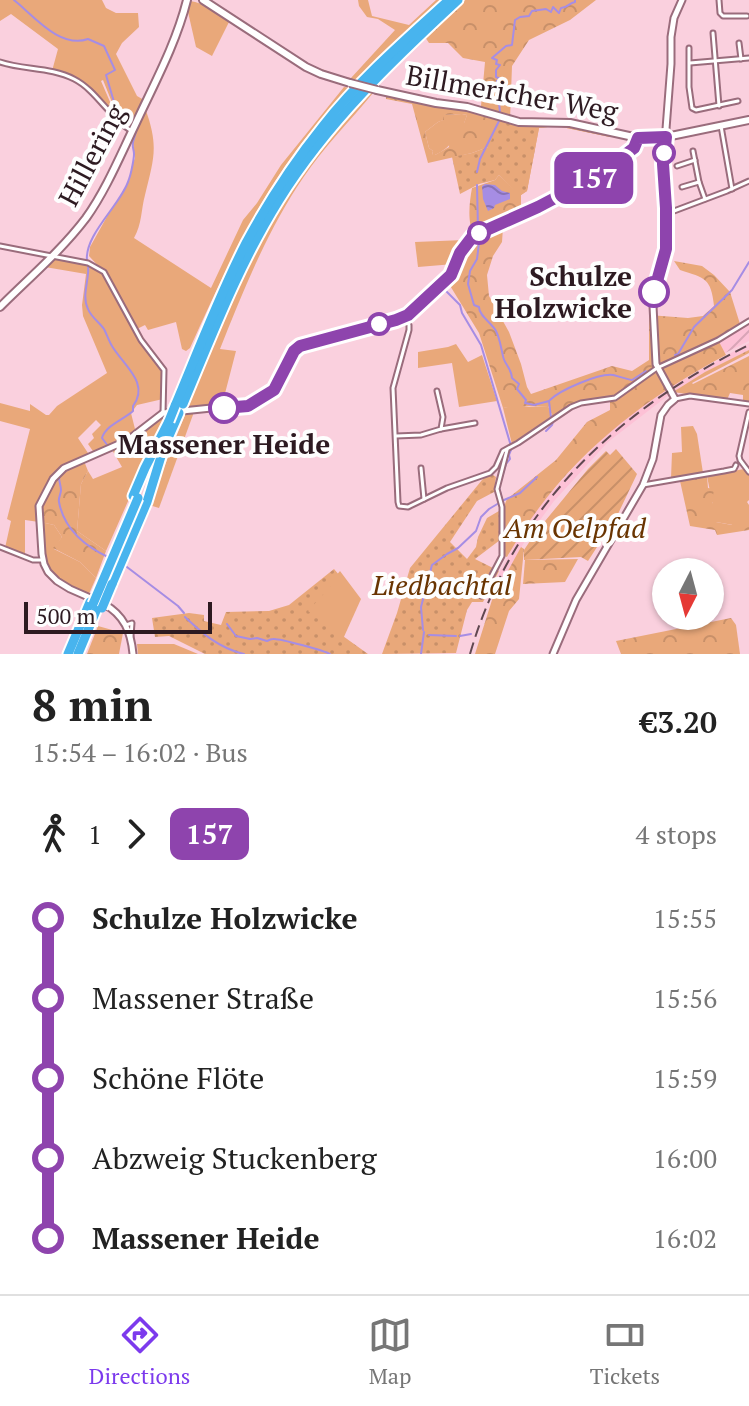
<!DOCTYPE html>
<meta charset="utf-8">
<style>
:root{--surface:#fff;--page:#f2f2f2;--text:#222;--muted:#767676;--line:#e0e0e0;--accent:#7c3aed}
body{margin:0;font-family:"PT Serif",serif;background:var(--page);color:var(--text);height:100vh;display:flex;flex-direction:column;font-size:30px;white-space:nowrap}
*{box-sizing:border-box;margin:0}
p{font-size:26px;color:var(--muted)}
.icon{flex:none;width:44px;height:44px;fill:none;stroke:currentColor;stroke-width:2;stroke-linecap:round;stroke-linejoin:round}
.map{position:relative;height:654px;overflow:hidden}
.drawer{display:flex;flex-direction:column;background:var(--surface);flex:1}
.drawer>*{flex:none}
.badge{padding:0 16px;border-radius:12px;font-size:28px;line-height:52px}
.needle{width:52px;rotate:186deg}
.buttons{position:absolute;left:652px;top:558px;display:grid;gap:16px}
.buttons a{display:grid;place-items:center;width:72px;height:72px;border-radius:50%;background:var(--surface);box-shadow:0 2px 6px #0004;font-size:40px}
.scale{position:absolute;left:24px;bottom:20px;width:188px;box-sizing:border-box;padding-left:8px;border:4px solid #2d1a21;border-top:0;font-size:22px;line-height:28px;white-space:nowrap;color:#2d1a21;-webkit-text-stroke:6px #fefefe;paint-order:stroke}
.map>.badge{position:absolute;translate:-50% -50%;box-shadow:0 0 0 4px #fff}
.legs{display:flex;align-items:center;gap:12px;height:88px;padding:0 32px;font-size:26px}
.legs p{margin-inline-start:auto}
.summary{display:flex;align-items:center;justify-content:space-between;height:136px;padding:0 32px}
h1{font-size:44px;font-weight:800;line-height:60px}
ul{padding:0 32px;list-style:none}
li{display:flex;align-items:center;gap:28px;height:80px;font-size:30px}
li i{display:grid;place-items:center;width:12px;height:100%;margin:0 10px;background:currentColor}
li i::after{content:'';width:20px;height:20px;margin:-10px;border:6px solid;border-radius:50%;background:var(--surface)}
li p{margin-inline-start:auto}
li:first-child i{background:linear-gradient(#0000 50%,currentColor 0)}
li:last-child i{background:linear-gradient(currentColor 50%,#0000 0)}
.menu{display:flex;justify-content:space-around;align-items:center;height:112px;border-top:2px solid var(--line);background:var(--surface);font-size:22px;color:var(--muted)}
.menu a{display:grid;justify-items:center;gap:4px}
.menu .current{color:var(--accent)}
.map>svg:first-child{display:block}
.built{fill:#fdc1d6}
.industrial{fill:url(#industrial-furrows)}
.grass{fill:#e9a87a}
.forest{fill:url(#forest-crowns);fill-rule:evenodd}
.park{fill:url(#park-dots)}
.garden{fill:url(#garden-furrows)}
.water{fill:url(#water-waves)}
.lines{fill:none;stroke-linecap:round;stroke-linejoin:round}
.stream{stroke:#a68de4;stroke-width:2}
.minor-casing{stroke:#9a6c7c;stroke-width:7}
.tertiary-casing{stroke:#9a6c7c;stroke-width:9}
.secondary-casing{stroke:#9a6c7c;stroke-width:10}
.motorway-casing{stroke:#fff;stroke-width:13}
.minor{stroke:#fff;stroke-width:3}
.tertiary{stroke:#fff;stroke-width:5}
.secondary{stroke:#fff;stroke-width:6}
.motorway{stroke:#48b4ee;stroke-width:9}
.rail{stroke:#614851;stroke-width:2;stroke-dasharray:12 6;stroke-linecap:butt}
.secondary-bridge-casing{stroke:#9a6c7c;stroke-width:10;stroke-linecap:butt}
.motorway-bridge-casing{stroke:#fff;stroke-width:13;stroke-linecap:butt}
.secondary-bridge{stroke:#fff;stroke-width:6}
.motorway-bridge{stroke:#48b4ee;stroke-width:9}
.line-1-casing{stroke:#fff;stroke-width:18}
.line-1{stroke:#8e44ad;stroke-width:12}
.stop-1-dot{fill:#fff;stroke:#8e44ad;stroke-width:4}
.labels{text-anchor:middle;stroke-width:8;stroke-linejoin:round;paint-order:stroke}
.street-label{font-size:28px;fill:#2d1a21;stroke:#fefefe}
.stop-label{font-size:28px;font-weight:bold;fill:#2d1a21;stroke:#fefefe;text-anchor:end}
.park-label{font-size:28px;font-style:italic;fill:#693401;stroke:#fefefe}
</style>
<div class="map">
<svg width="749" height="654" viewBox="0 0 749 654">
<defs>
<pattern id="industrial-furrows" width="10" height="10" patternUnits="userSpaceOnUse" patternTransform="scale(2)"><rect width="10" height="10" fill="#fdc1d6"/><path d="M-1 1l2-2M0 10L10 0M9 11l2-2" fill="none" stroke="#d9a5b7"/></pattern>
<pattern id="forest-crowns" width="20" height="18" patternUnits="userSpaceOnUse" patternTransform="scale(2)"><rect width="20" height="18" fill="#e9a87a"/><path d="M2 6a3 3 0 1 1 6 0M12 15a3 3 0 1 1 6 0" fill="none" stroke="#c89069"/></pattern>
<pattern id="park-dots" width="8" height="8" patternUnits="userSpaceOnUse" patternTransform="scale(2)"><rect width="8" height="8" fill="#e9a87a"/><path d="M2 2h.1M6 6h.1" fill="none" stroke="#c89069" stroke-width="1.8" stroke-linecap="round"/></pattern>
<pattern id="garden-furrows" width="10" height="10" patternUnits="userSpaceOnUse" patternTransform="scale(2)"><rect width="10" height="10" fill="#e9a87a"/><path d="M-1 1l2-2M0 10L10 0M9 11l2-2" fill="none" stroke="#c89069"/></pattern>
<pattern id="water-waves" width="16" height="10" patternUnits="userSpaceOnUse" patternTransform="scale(2)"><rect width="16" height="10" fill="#a68de4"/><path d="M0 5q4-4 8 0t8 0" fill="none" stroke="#8872b8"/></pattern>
</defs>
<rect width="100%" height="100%" fill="#fad0de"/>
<!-- built -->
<g class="built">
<path d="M749 343V350L705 372 673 392 670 387Z"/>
<path d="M667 389 670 394 608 442 554 501 526 539 492 600 486 598 520 534 548 496 575 466 604 437 623 420Z"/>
</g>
<!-- industrial -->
<path class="industrial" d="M749 323V341L725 353 719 343Z"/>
<!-- grass -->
<g class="grass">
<path d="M0 0H102L106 8 116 13H138L139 27 122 43 116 54 137 96 144 100 131 128 117 115 103 80 101 81 114 111 112 113 80 81 52 71 58 49 11 14 0 21Z"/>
<path d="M358 0H368L372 16 409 25 436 0H444L357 83 306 66 307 64 344 77 351 78 395 30 378 19 367 17 359 6Z"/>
<path d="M190 1C204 2 217 15 229 22L212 56 196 47 188 12Z"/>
<path d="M344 87 351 88C333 107 314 127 298 148 253 208 221 280 190 348L186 351 182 349 176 322 148 330 145 325 137 329 107 276 108 274 102 270 141 340 164 370 163 399 137 405 131 413 135 429 142 424 143 426 135 434 95 454 88 444 94 438 92 434 101 425 96 420 78 438 90 456 71 463 39 522 25 520V556L5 548 11 521 7 519 30 429 0 421V403L30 411V404L46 415H49L57 406 107 373 83 316 82 305 86 274 45 267 56 258 88 263 101 269 89 256 90 247 109 213 124 191 131 175V168L135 158 132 136 145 108C159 146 154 158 145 195 141 210 142 224 134 238L211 288 243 220 257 203 281 165Z"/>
<path d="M369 92 373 93C350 121 323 148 303 178 267 231 243 291 220 349L236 351 222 405 188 407C221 328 252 249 299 177 319 146 345 119 369 92Z"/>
<path d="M462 114 467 115C462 132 451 148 435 155H432L433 151 429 148 425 132 438 122 443 120 444 115Z"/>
<path d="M464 240 454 264 418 267 415 242Z"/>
<path d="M456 344 468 362 482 355 497 401 459 407 452 363 418 368V352L448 347Z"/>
<path d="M516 405 529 407 548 406 552 416 512 444 503 408Z"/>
<path d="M186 412H194L159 508 149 505Z"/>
<path d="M167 413 106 551 77 531 81 484 88 471 93 479 122 467 111 448Z"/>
<path d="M693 426 697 434 703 473 671 478 672 453 682 452 681 427Z"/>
<path d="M744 469 749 474V500L747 502 749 505V522L733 525 716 522 707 476Z"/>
<path d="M41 522 54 525 62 537 54 549 80 562 96 578 88 596C44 578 44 567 41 522Z"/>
<path d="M340 571 361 599 343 639 306 612Z"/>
<path d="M137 644H174L198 654H138Z"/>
</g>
<!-- forest -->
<g class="forest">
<path d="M465 0H596L570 20 529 40 512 66 510 120 486 112 481 106 485 62 463 58 448 43H429L425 37Z"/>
<path d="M386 95 423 104 465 110 514 125 557 124 611 135 610 137 557 126 539 128 527 191 521 195V207C555 193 589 181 618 158 627 151 633 143 644 141 624 173 538 211 503 228L502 242 493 256 487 275 489 296 509 332 521 364 527 387 531 394 612 366 632 371 649 360V315L688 318 703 316 714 306C711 278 705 278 680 270L674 261 702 266 714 275 730 292 740 324 717 338 726 355C634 404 559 465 507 557L504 556C503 538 499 516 507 499L556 460 587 422 610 410V398L576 402 553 417 548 406C532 407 518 405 503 408L479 333 449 284 456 273 462 255 475 238C467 223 469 205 472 188L495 180 499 175 517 193 488 147 472 153 428 163 412 104 386 99ZM462 114 467 115 464 123H454L450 126 449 147 435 155H432L433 151 429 148 425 132 438 122 444 120V115Z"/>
<path d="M749 350V353L692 383 693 384 749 356V402L743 400V395L730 393 727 400 673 392 705 372Z"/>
<path d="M84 461 88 471 81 484 77 531 106 551 96 578 80 562 53 548 62 537 54 525 41 522C41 487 54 475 84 461Z"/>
<path d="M707 476 708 488 714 489 712 503 718 505 716 522 732 525 733 520 749 521V530L717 535 715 530 690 526 680 481Z"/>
<path d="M521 547 524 549 519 599 509 611 495 654H475L492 600Z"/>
<path d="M578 559 565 582 523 584 525 560Z"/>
<path d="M731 618 736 625 740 654H621L616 641Z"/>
<path d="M98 626 123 633 119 654H87Z"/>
</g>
<!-- park -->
<g class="park">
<path d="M501 122C521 127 539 123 560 124 577 126 594 131 611 135L610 137 557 126 539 128 527 191 521 195 516 193 499 175 495 180 479 184 460 194 452 157 472 153 488 147Z"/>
<path d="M490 473 496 477 494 492 477 501 450 542 467 559 476 547 478 537 487 518 504 508V537L475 559 499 571 483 602H472L467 610 456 653 382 654 397 613 410 568 482 480Z"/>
<path d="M334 569 340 576 308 611 368 654H205L169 636 155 637 152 618 189 613 204 615V621L221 625 226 612 269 611 289 605Z"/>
</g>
<!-- garden -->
<path class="garden" d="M616 449 637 474 617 516 588 561 581 557 524 560V550L536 532 588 469 606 451 610 455Z"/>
<!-- water -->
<path class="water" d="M485 184 495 185 502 191 510 193V199L495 205 494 208 488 211 483 199 482 186Z"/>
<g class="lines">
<!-- stream -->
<g class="stream">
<path d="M14 0C34 16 60 49 88 39L104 46 115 70 106 75 117 112 124 119"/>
<path d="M500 113 497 81 501 79 496 77V70L500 65 496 64 497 60 492 58 506 46 512 45 515 20 520 17 529 16 532 11 546 9 551 12 553 7 559 13 561 8C567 8 569 3 575 2V0"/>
<path d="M126 121 130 125"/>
<path d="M477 172 480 159 499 121"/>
<path d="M477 185 478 229"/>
<path d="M87 261C84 234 122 204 129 179 131 174 134 159 134 154 134 149 132 148 133 142 134 138 136 134 136 130"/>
<path d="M88 265C90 279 81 295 88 309 91 317 99 322 104 329 107 335 109 341 112 346 124 366 150 383 133 406V411C123 420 106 425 102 438L108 446"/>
<path d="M442 287 460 305 462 313 481 345 511 446 551 418 549 401 534 405 525 403 526 400 517 389 519 384 512 378C511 367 504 364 503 356 501 348 500 339 496 331 492 323 479 316 479 307L474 305 468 284 470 271 477 259 480 235"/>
<path d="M675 355 678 354 694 327 732 290 749 262"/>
<path d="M550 400C560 390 599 373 613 375 617 376 627 379 632 380L646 371"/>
<path d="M546 431 552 425 553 422"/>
<path d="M76 465 64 472 59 477C59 482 61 486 61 490 61 494 58 498 59 502 64 529 86 547 110 558"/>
<path d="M502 500 499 487 506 464 510 459 509 455 511 450"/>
<path d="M123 564 178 606 184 613"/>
<path d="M185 617C203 634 219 648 244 654"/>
<path d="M227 624 236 636 250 639 257 638 267 641C269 640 271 639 273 639 279 638 325 651 330 654"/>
<path d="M423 630 421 607 432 565 447 554 458 548 476 531 481 517 489 509 504 500 520 493 537 477"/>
<path d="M429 635 456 636"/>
<path d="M460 636 471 634"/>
<path d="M421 654 424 632"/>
</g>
<!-- minor casing -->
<g class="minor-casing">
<g id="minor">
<path d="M719 0 720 13 723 16H747"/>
<path d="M713 33 719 106"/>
<path d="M739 43 741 59"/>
<path d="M689 48V87L692 108 696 110 738 101"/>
<path d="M0 62C24 70 51 67 74 79 96 90 109 117 130 130"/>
<path d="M690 63 749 58"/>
<path d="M721 126 732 189"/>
<path d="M693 151 699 182 705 199"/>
<path d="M677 166 695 160"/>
<path d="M682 187 699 182"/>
<path d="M666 214 727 191 749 181"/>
<path d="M0 246 88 263 104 272 141 340 164 370 163 413"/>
<path d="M404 317 409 325V330L393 388 398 502 399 506 408 507 447 488 490 473 496 467 503 451 518 443 571 407 581 403 615 398 657 368 718 340 749 321"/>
<path d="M675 399 690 396 749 404"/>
<path d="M749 412 739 456 740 460 749 472"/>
<path d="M441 429 475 423"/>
<path d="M396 436 421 435 441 429 443 417 437 391"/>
<path d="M421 468 424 499"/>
<path d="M643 485 724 471 734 469 736 465"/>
<path d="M0 547 33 560H42"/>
<path d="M481 596 502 556V507L497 489 507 450"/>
<path d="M126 625 132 623 131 636"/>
</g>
</g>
<!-- tertiary casing -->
<g class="tertiary-casing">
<g id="tertiary">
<path d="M95 600 70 589 57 581 48 572 44 564 42 554 39 506 53 479 64 468 128 440 163 413 250 404 277 388 294 351 300 346 404 317 449 277 460 253 473 236 538 207 597 176 634 148 638 138"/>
<path d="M104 604C124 615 131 632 133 654"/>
<path d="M553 654 576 600 643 485 653 459 661 415 668 405 675 399 656 364 653 306 656 284 666 249V208L663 168 671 64V37L674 18 682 0"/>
</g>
</g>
<!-- secondary casing -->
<g class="secondary-casing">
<g id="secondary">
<path d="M203 0 306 67 321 74 350 83"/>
<path d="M377 90 436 103 467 107 519 122 570 123 638 138 666 137 749 120"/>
<path d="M0 307C29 278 61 251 86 218 106 190 120 156 135 125 154 84 176 44 187 0"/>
</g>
</g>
<!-- motorway casing -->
<g class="motorway-casing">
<g id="motorway">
<path d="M183 404C212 335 239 264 279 200 327 123 392 61 458 0"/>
<path d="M175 406C198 351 219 296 246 243 268 202 294 162 323 126 360 79 405 40 449 0"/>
<path d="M162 452 179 413"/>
<path d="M133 496 145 468 169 421"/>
<path d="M112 584 147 502 163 450"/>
<path d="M68 654 90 602"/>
<path d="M78 654 98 606"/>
</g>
</g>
<!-- minor -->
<use href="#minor" class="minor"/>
<!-- tertiary -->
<use href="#tertiary" class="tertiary"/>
<!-- secondary -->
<use href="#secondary" class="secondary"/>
<!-- motorway -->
<use href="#motorway" class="motorway"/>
<!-- rail -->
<path class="rail" d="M470 654C512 509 616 410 749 345"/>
<!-- secondary-bridge casing -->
<g class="secondary-bridge-casing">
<path id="secondary-bridge" d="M350 83 377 90"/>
</g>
<!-- motorway-bridge casing -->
<g class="motorway-bridge-casing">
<g id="motorway-bridge">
<path d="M169 421 175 406"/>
<path d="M93 604 138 498"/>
<path d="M102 608 112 584"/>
</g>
</g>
<!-- secondary-bridge -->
<use href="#secondary-bridge" class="secondary-bridge"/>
<!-- motorway-bridge -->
<use href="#motorway-bridge" class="motorway-bridge"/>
</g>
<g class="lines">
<!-- line-1 casing -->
<g class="line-1-casing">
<path id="line-1" d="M224 408 248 406 274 390 294 351 300 346 396 320 408 315 451 275 460 253 473 236 538 207 597 176 634 148 638 138 666 137 663 164 666 208V249L654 292"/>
</g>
<!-- line-1 -->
<use href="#line-1" class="line-1"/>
</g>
<!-- markers -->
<g class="stop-1-dot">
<circle cx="664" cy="153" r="10"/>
<circle cx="479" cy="233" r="10"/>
<circle cx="654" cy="292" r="14"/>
<circle cx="379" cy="324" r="10"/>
<circle cx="224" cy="408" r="14"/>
</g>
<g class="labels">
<!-- street labels -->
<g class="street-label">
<text transform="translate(512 93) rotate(10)" y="10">Billmericher Weg</text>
<text transform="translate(92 155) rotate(-62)" y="10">Hillering</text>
</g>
<!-- stop labels -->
<g class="stop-label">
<text x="632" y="286">Schulze<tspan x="632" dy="32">Holzwicke</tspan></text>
<text x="224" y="454" text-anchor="middle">Massener Heide</text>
</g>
<!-- park labels -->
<g class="park-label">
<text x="575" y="538">Am Oelpfad</text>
<text x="442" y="595">Liedbachtal</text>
</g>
</g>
</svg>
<div class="buttons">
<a><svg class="needle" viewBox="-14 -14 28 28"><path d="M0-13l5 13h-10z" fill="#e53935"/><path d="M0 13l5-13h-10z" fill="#767676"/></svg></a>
</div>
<div class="scale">500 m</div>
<b class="badge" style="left:594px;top:178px;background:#8e44ad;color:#fff">157</b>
</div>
<section class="drawer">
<div class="summary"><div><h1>8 min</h1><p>15:54 – 16:02 · Bus</p></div><b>€3.20</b></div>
<div class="legs"><svg class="icon" aria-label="walk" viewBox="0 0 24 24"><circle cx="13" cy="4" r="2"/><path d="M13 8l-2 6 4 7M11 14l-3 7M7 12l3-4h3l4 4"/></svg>1<svg class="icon" aria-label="forward" viewBox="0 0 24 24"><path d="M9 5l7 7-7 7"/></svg><b class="badge" style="background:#8e44ad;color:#fff">157</b><p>4 stops</p></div>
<ul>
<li><i style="color:#8e44ad"></i><b>Schulze Holzwicke</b><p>15:55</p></li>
<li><i style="color:#8e44ad"></i><span>Massener Straße</span><p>15:56</p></li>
<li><i style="color:#8e44ad"></i><span>Schöne Flöte</span><p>15:59</p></li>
<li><i style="color:#8e44ad"></i><span>Abzweig Stuckenberg</span><p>16:00</p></li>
<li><i style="color:#8e44ad"></i><b>Massener Heide</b><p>16:02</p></li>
</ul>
</section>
<nav class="menu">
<a class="current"><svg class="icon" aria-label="directions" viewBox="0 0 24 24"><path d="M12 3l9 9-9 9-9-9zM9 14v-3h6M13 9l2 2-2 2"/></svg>Directions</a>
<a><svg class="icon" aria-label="map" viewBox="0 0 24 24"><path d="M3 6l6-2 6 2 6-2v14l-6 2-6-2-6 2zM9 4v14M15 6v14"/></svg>Map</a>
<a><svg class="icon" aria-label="tickets" viewBox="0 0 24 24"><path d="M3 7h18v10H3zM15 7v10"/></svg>Tickets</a>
</nav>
